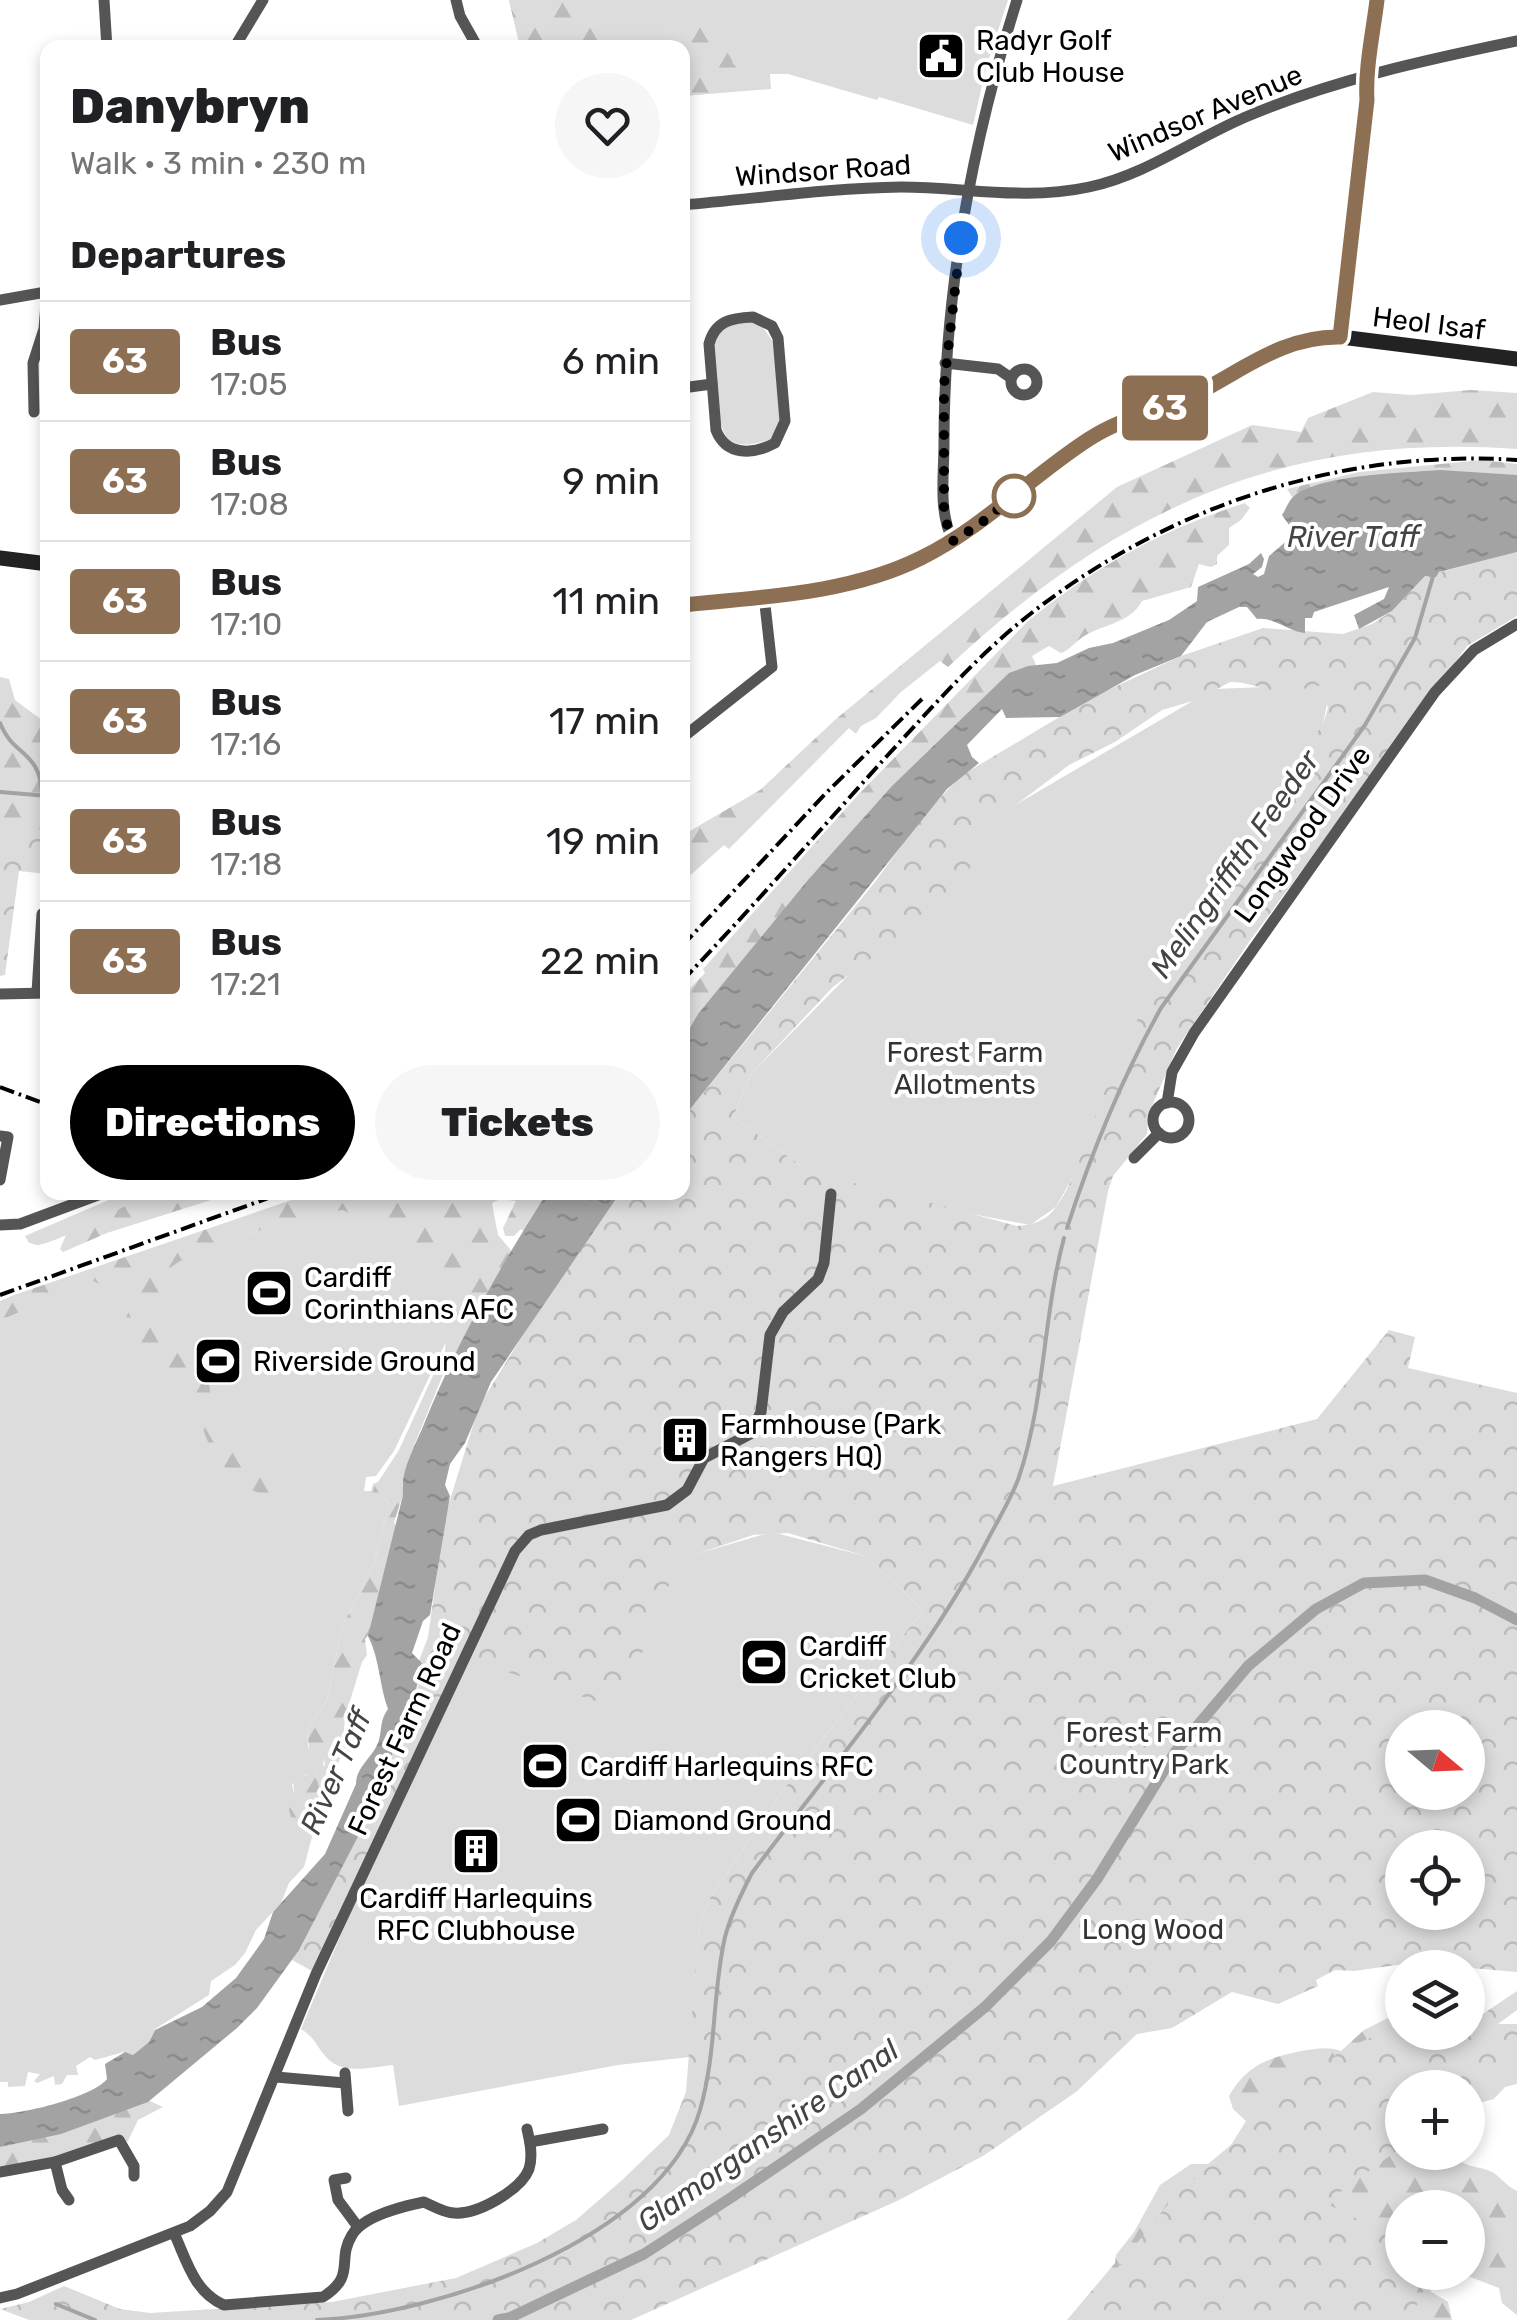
<!DOCTYPE html>
<meta charset="utf-8">
<style>
:root{--surface:#fff;--page:#f6f6f6;--text:#202124;--muted:#757577;--line:#e0e0e0;--accent:#000}
body{margin:0;font-family:Rubik,sans-serif;background:var(--page);color:var(--text);height:100vh;display:flex;flex-direction:column;font-size:38px;white-space:nowrap}
*{box-sizing:border-box;margin:0}
p{font-size:32px;color:var(--muted)}
.icon{flex:none;width:55px;height:55px;fill:none;stroke:currentColor;stroke-width:2;stroke-linecap:round;stroke-linejoin:round}
.map{position:relative;flex:1;overflow:hidden}
.panel{position:absolute;left:40px;top:40px;width:650px;height:1160px;display:flex;flex-direction:column;background:var(--surface);border-radius:20px;box-shadow:0 5px 15px #0003}
.panel>*{flex:none}
.badge{padding:0 20px;border-radius:8px;font-size:35px;line-height:65px}
.needle{width:65px;rotate:109deg}
.fabs{position:absolute;left:1385px;top:1710px;display:grid;gap:20px}
.fabs a{display:grid;place-items:center;width:100px;height:100px;border-radius:50%;background:var(--surface);box-shadow:0 5px 15px #0003;font-size:50px}
.you{position:absolute;width:50px;height:50px;margin:-25px;border:8px solid #fff;border-radius:50%;background:#1a73e8;box-shadow:0 0 0 15px #1a73e833}
.map>.badge{position:absolute;translate:-50% -50%;box-shadow:0 0 0 5px #fff}
h2{padding:0 30px;font-size:38px;line-height:90px}
.round{display:grid;place-items:center;flex:none;width:105px;height:105px;border-radius:52px;background:var(--page)}
.head{display:flex;align-items:center;justify-content:space-between;height:170px;padding:0 30px}
h1{font-size:48px;font-weight:800;line-height:75px}
.cta{display:flex;gap:20px;margin-top:auto;padding:20px 30px}
.cta a{flex:1;height:115px;border-radius:60px;background:var(--accent);color:#fff;font-size:40px;font-weight:800;line-height:115px;text-align:center}
.cta a+a{background:var(--page);color:var(--text)}
ul{padding:0;list-style:none}
li{display:flex;align-items:center;gap:30px;height:120px;padding:0 30px;border-top:2px solid var(--line)}
li div{flex:1}
li b{display:block;font-size:38px}
li em{font-style:normal}
li .badge{min-width:110px;font-weight:700;text-align:center}
.map>svg:first-child{display:block}
.green{fill:#dcdcdc}
.forest{fill:url(#forest-firs)}
.park{fill:url(#park-crowns);fill-rule:evenodd}
.water{fill:url(#water-ripples)}
.lines{fill:none;stroke-linecap:round;stroke-linejoin:round}
.stream{stroke:#a3a3a3;stroke-width:4}
.canal{stroke:#a3a3a3;stroke-width:11}
.street{stroke:#555;stroke-width:11}
.secondary{stroke:#222;stroke-width:15}
.rail{stroke:#000;stroke-width:4;stroke-dasharray:15 5 2.5 5;stroke-linecap:butt}
.line-casing{stroke:#fff;stroke-width:22}
.line{stroke:#8d7054;stroke-width:15}
.walk{stroke:#000;stroke-width:10;stroke-dasharray:0 18}
.stop-dot{fill:#fff;stroke:#8d7054;stroke-width:5}
.labels{text-anchor:middle;stroke-width:8;stroke-linejoin:round;paint-order:stroke}
.poi-label{font-size:28px;fill:#000;stroke:#fff;text-anchor:start}
.street-label{font-size:28px;fill:#000;stroke:#fff}
.park-label{font-size:28px;fill:#333;stroke:#fff}
.water-label{font-size:30px;font-style:italic;fill:#444;stroke:#fff}
</style>
<div class="map">
<svg width="1517" height="2320" viewBox="0 0 1517 2320">
<defs>
<pattern id="forest-firs" width="22" height="20" patternUnits="userSpaceOnUse" patternTransform="scale(2.5)"><rect width="22" height="20" fill="#dcdcdc"/><path d="M5 1l3.5 6h-7zM16 11l3.5 6h-7z" fill="#bbb"/></pattern>
<pattern id="park-crowns" width="20" height="18" patternUnits="userSpaceOnUse" patternTransform="scale(2.5)"><rect width="20" height="18" fill="#dcdcdc"/><path d="M2 6a3 3 0 1 1 6 0M12 15a3 3 0 1 1 6 0" fill="none" stroke="#bbb"/></pattern>
<pattern id="water-ripples" width="26" height="14" patternUnits="userSpaceOnUse" patternTransform="scale(2.5)"><rect width="26" height="14" fill="#a3a3a3"/><path d="M2 4q2-2 4 0t4 0M15 11q2-2 4 0t4 0" fill="none" stroke="#8b8b8b"/></pattern>
</defs>
<rect width="100%" height="100%" fill="#fff"/>
<!-- green -->
<g class="green">
<path d="M509 0H1008L987 64 973 125 879 97 877 100 788 74H770L771 89 683 96 682 48 520 47Z"/>
<path d="M749 322 762 326 773 342 780 421 772 439C718 457 721 429 717 386 715 372 710 352 716 339 722 325 736 324 749 322Z"/>
<path d="M1322 685 1328 699 1323 724 1056 1207 1030 1225 825 1186 832 1164 800 1165 733 1117 751 1074 1017 804 1213 689Z"/>
<path d="M125 1193H147C138 1202 49 1246 37 1245 34 1245 32 1243 29 1243L25 1236Z"/>
<path d="M342 1203 418 1222 463 1306 394 1451 376 1476 366 1477 364 1491H371L373 1484 378 1482 399 1450 440 1360 444 1372 409 1458 402 1486 375 1485 389 1504 374 1563 342 1627 327 1700 307 1731 310 1772 292 1784 294 1795 309 1802 317 1782 316 1772 325 1765 323 1755 340 1747 343 1741 351 1752 348 1758 341 1755 322 1816 323 1823 312 1837 304 1867 289 1883 281 1903 256 1930 245 1953 235 1965 211 1981 209 1995 155 2029 149 2042 133 2055 124 2052 95 2060 90 2057 76 2066 78 2075H67L62 2084 55 2085 54 2076 37 2083 34 2081 40 2074 28 2072 25 2086 8 2087V2082H0V1315L103 1274 144 1269Z"/>
<path d="M772 1532 865 1556 923 1610 781 1793 710 1898 699 1925 690 2057 618 2065 399 2106 393 2065C373 2067 344 2075 328 2059 316 2047 317 2039 301 2029L356 1899 469 1659 679 1559Z"/>
</g>
<!-- forest -->
<g class="forest">
<path d="M509 0H599C607 12 602 21 593 29L599 41 598 47H520Z"/>
<path d="M696 18H705L717 36 731 35 746 42 742 51 731 55 733 64 753 77 738 91 683 96 682 48 665 47 671 36Z"/>
<path d="M1471 390 1517 393V449C1284 432 1116 510 948 667L940 661 901 692 876 718 861 726 856 734 849 728 729 849 724 845 683 882V835L760 790 836 719 1117 487 1252 425 1301 432 1308 418 1373 392 1411 395Z"/>
<path d="M1482 460 1517 464V482L1318 488 1292 497 1287 489 1359 472Z"/>
<path d="M1245 503 1250 508 1241 520 1229 528V545L1217 556V564L1211 567 1199 564 1191 587 1142 601C1129 625 1100 624 1080 639 1073 644 1070 650 1061 653L1049 646 1032 656 1036 665 1007 685 683 1040 682 997 705 973 703 969 856 797 1027 622C1092 568 1164 529 1245 503Z"/>
<path d="M0 677 9 679 15 700 47 724V867L0 847Z"/>
<path d="M147 1192 216 1193 211 1200 107 1233 63 1252 60 1249 69 1228 78 1227 87 1219C100 1220 137 1202 147 1192Z"/>
<path d="M548 1192 527 1234 521 1229 514 1236H505L503 1228 516 1201 500 1199 492 1203 498 1235 515 1255 446 1372H442L440 1360 445 1353 446 1329 456 1318 460 1306 458 1301 446 1305 434 1301 438 1273 431 1272 427 1261 416 1251 414 1229 401 1238 393 1228 368 1224 343 1210 333 1212 328 1220C313 1223 290 1225 278 1232L264 1229 246 1235 241 1245 210 1259 192 1257 180 1261 157 1277 161 1296 151 1307C164 1323 168 1352 187 1360L191 1376 209 1383 213 1413 226 1434H233C243 1447 244 1461 258 1471 268 1479 280 1477 289 1487 256 1516 207 1455 202 1424L191 1418 190 1396 184 1390C164 1388 166 1375 158 1360L143 1353 140 1336 131 1332 125 1320 129 1311 117 1294 90 1279 73 1292C44 1290 26 1314 0 1319V1301L14 1295 312 1193Z"/>
<path d="M380 1484 402 1486 403 1495 394 1522 398 1530 371 1632 365 1639 367 1655 362 1662 345 1717 343 1741 335 1751 324 1755 323 1769 316 1772 319 1789 310 1800 312 1812 297 1819 291 1817 289 1810 294 1795 293 1775 305 1776 309 1772 303 1760 309 1747 307 1731 327 1700 342 1627 374 1563 389 1504 385 1498 375 1503 370 1501 375 1485Z"/>
<path d="M1394 2015 1402 2019V2032L1461 2043 1496 2025 1517 2026V2084L1505 2087 1494 2099 1468 2106V2088H1402V2152L1454 2153C1462 2168 1475 2165 1490 2171 1498 2174 1506 2186 1517 2191V2315L1502 2303 1499 2288 1460 2273 1468 2272V2208H1402V2272L1445 2273 1441 2283 1430 2291 1448 2302 1452 2320H1067L1115 2263 1116 2255 1134 2232 1160 2185 1191 2164H1208L1231 2145 1246 2121 1233 2109 1229 2096C1247 2065 1268 2058 1301 2051 1314 2049 1328 2046 1341 2051L1364 2030Z"/>
<path d="M143 2098 163 2107 138 2120 128 2141 0 2170V2135Z"/>
</g>
<!-- park -->
<g class="park">
<path d="M1517 552V616L1467 646 1249 942 1177 1048 1149 1113 1147 1134 1113 1176 1108 1191 1053 1486 1317 1419 1389 1330 1415 1337 1408 1368 1517 1393V1972L1411 1963 1354 1971 1335 1970 1316 1980 1318 1986 1278 2004 1232 1992 1172 2028 1137 2034 1076 2092 983 2156 897 2201 631 2320H29L0 2309 29 2302 64 2286 120 2309 150 2313 332 2302 456 2278 537 2243 576 2220 621 2181 669 2135 686 2092 699 1925 710 1898 781 1793 923 1610 865 1556 788 1533 753 1535 679 1560 620 1709 462 1657 312 1971 292 1960 363 1827 417 1691 422 1663 419 1661 428 1637 445 1516 479 1406 541 1306 620 1193 682 1192 683 1118 875 882C902 845 929 805 964 774L1091 698 1181 656 1263 628 1343 634 1372 624 1392 611 1425 576ZM1230 682C1246 682 1257 687 1272 690 1289 692 1305 689 1322 685L1328 708 1323 724C1242 840 1162 955 1107 1086 1093 1118 1074 1189 1052 1212 1043 1222 1030 1225 1017 1226L858 1183 825 1186 833 1163 800 1165 733 1117 751 1074 833 987 868 960 895 947 934 918 976 859 975 847 1017 804 1069 765 1115 742 1162 710 1196 700ZM1402 1728H1468V1792H1402ZM1402 1848H1468V1912H1402Z"/>
<path d="M47 828V874L19 871 5 975 0 976V837Z"/>
<path d="M1517 1991V2010L1498 2024H1517V2070L1468 2102V2088H1402V2147L1325 2203 1402 2241V2272L1425 2273 1416 2294 1419 2320H1076L1169 2203 1294 2086 1341 2051 1400 2024H1402V2032H1468V2024Z"/>
</g>
<!-- water -->
<g class="water">
<path d="M1440 470 1517 475V552L1439 572 1436 577 1425 576 1392 611 1359 629 1354 615 1384 599 1389 587 1314 612 1312 618H1305V633C1287 631 1275 617 1257 619L1247 607H1239L1207 622 1181 656 1135 675 1060 717 1006 718 1002 709 967 745 972 757 979 763 947 789 683 1118V1040L698 1014 808 880 892 786 1009 673 1028 666 1057 663 1089 648 1113 643 1169 620 1197 601 1198 587 1249 564 1261 553 1264 559 1262 567 1253 574 1258 577 1264 574 1269 556 1290 538 1289 525 1282 515C1286 509 1289 500 1294 496 1322 474 1404 473 1440 470Z"/>
<path d="M547 1193H620L491 1382 465 1443 450 1464 445 1485 450 1496 430 1615 423 1621 412 1653 422 1663 414 1699 363 1827 299 1950 257 2008 237 2028 148 2102 61 2134 0 2147V2114C23 2114 93 2097 107 2079L105 2064 125 2052 133 2055 149 2042 155 2030 202 2007 236 1978 264 1939 273 1912 325 1854 356 1784C356 1766 374 1757 379 1740 382 1728 380 1720 388 1709 379 1685 380 1659 368 1636L403 1495C400 1472 413 1450 422 1429 455 1346 499 1268 547 1193Z"/>
</g>
<g class="lines">
<!-- stream -->
<g class="stream">
<path d="M0 723C13 757 41 750 42 796"/>
<path d="M0 792 48 796"/>
<path d="M1067 1228C1091 1154 1123 1076 1161 1008L1365 725 1415 638 1434 573"/>
<path d="M56 2304 95 2320"/>
<path d="M317 2320C437 2315 663 2239 700 2110 717 2051 712 1993 725 1937 731 1914 741 1894 752 1873 831 1767 923 1662 985 1545 996 1523 1011 1500 1019 1477 1045 1399 1043 1316 1064 1238"/>
</g>
<!-- canal -->
<path class="canal" d="M498 2320 509 2318 644 2254 732 2197 861 2109 985 2007 1051 1941 1097 1879 1176 1751 1248 1666 1316 1609 1364 1583 1425 1580 1475 1598 1517 1620"/>
<!-- street -->
<g class="street">
<path d="M104 0 107 48"/>
<path d="M456 0 460 16 478 48"/>
<path d="M234 48 263 0"/>
<path d="M682 205C755 199 828 188 901 187 965 187 1025 201 1089 187 1146 175 1195 138 1248 116 1333 80 1426 60 1517 41"/>
<path d="M0 300 46 292"/>
<path d="M753 317 772 326 778 338 785 421 775 443C753 455 726 456 716 430L709 344C715 321 731 318 753 317Z"/>
<path d="M1341 337 1367 100C1365 71 1373 31 1377 0"/>
<path d="M945 363 998 369 1011 378"/>
<circle cx="1024" cy="382" r="13"/>
<path d="M682 388 712 384"/>
<path d="M34 412 33 363 44 329 48 279"/>
<path d="M953 541C938 511 944 476 944 443 944 293 972 143 1017 0"/>
<path d="M682 738 772 667 764 596"/>
<path d="M37 992 42 914"/>
<path d="M0 994 48 993"/>
<circle cx="1171" cy="1120" r="18"/>
<path d="M1167 1103 1172 1072 1194 1033 1435 692 1474 650 1517 624"/>
<path d="M0 1136 8 1137 0 1180"/>
<path d="M1134 1158 1159 1133"/>
<path d="M0 1225 20 1224 106 1192"/>
<path d="M345 2073 348 2111"/>
<path d="M276 2077 345 2083"/>
<path d="M530 2142 603 2129"/>
<path d="M55 2162 62 2190 69 2200"/>
<path d="M0 2172 55 2162 119 2140 134 2166V2176"/>
<path d="M346 2178 334 2180 338 2200 358 2227"/>
<path d="M174 2233C187 2261 194 2292 224 2305L323 2297C357 2275 336 2261 352 2235 363 2216 404 2206 424 2202 433 2206 445 2213 454 2213 477 2215 521 2190 529 2169 533 2156 530 2142 527 2129"/>
<path d="M0 2298 17 2294 190 2226 210 2211 227 2192 316 1974 515 1551 529 1535 541 1530 667 1505 687 1490 704 1458 750 1434 761 1412 770 1335 783 1312 818 1279 824 1263 831 1194"/>
</g>
<!-- secondary -->
<g class="secondary">
<path d="M0 558 48 564"/>
<path d="M682 605C762 596 848 594 921 558 984 527 1030 476 1089 439 1125 416 1169 408 1207 387 1251 364 1288 336 1341 337L1517 359"/>
</g>
<!-- rail -->
<g class="rail">
<path d="M682 946 827 792 922 699"/>
<path d="M682 981C752 908 818 832 886 757 927 713 967 667 1013 628 1153 511 1335 448 1517 460"/>
<path d="M0 1087 48 1105"/>
<path d="M0 1295 285 1192"/>
</g>
</g>
<g class="lines">
<!-- line casing -->
<g class="line-casing">
<path id="line" d="M682 605C761 597 849 594 921 558 984 527 1030 477 1089 439 1124 416 1169 408 1207 388 1251 364 1288 336 1340 337L1367 100C1365 69 1373 33 1377 0"/>
</g>
<!-- line -->
<use href="#line" class="line"/>
<!-- walk -->
<path class="walk" d="M961 238 944 385V516L953 541 980 524 1014 496"/>
</g>
<!-- icons -->
<defs>
<g id="civic-square" transform="scale(2.5)"><rect x="-9" y="-9" width="18" height="18" rx="4" fill="#000" stroke="#fff"/><path d="M-.6-6.5H3V-4.5H.6V-3L4-1V1h2V6H-6V1h2V-1L-.6-3ZM-1.2 2.5V6h2.4V2.5Z" fill="#fff"/></g>
<g id="stadium-square" transform="scale(2.5)"><rect x="-9" y="-9" width="18" height="18" rx="4" fill="#000" stroke="#fff"/><path d="M0-5a6.5 5 0 1 0 0 10a6.5 5 0 1 0 0-10ZM-3.5-1.8h7v3.6h-7Z" fill="#fff"/></g>
<g id="building-square" transform="scale(2.5)"><rect x="-9" y="-9" width="18" height="18" rx="4" fill="#000" stroke="#fff"/><path d="M-4-6H4V6H1V3H-1V6H-4ZM-2.5-4.3h1.7v1.8h-1.7ZM.8-4.3h1.7v1.8H.8ZM-2.5-1h1.7V.8h-1.7ZM.8-1h1.7V.8H.8Z" fill="#fff"/></g>
</defs>
<g fill-rule="evenodd">
<use href="#civic-square" x="941" y="56"/>
<use href="#stadium-square" x="269" y="1293"/>
<use href="#stadium-square" x="218" y="1361"/>
<use href="#building-square" x="685" y="1440"/>
<use href="#stadium-square" x="764" y="1662"/>
<use href="#stadium-square" x="545" y="1766"/>
<use href="#stadium-square" x="578" y="1820"/>
<use href="#building-square" x="476" y="1851"/>
</g>
<!-- markers -->
<circle class="stop-dot" cx="1014" cy="496" r="20"/>
<g class="labels">
<!-- poi labels -->
<g class="poi-label">
<text x="976" y="50">Radyr Golf<tspan x="976" dy="32">Club House</tspan></text>
<text x="304" y="1287">Cardiff<tspan x="304" dy="32">Corinthians AFC</tspan></text>
<text x="253" y="1371">Riverside Ground</text>
<text x="720" y="1434">Farmhouse (Park<tspan x="720" dy="32">Rangers HQ)</tspan></text>
<text x="799" y="1656">Cardiff<tspan x="799" dy="32">Cricket Club</tspan></text>
<text x="580" y="1776">Cardiff Harlequins RFC</text>
<text x="613" y="1830">Diamond Ground</text>
<text x="476" y="1908" text-anchor="middle">Cardiff Harlequins<tspan x="476" dy="32">RFC Clubhouse</tspan></text>
</g>
<!-- street labels -->
<g class="street-label">
<text transform="translate(1205 113) rotate(-23)" y="10">Windsor Avenue</text>
<text transform="translate(823 170) rotate(-4)" y="10">Windsor Road</text>
<text transform="translate(1429 323) rotate(7)" y="10">Heol Isaf</text>
<text transform="translate(1302 834) rotate(-54)" y="10">Longwood Drive</text>
<text transform="translate(404 1729) rotate(-65)" y="10">Forest Farm Road</text>
</g>
<!-- park labels -->
<g class="park-label">
<text x="965" y="1062">Forest Farm<tspan x="965" dy="32">Allotments</tspan></text>
<text x="1144" y="1742">Forest Farm<tspan x="1144" dy="32">Country Park</tspan></text>
<text x="1153" y="1939">Long Wood</text>
</g>
<!-- water labels -->
<g class="water-label">
<text x="1353" y="547">River Taff</text>
<text transform="translate(1235 864) rotate(-55)" y="10">Melingriffith Feeder</text>
<text transform="translate(336 1772) rotate(-66)" y="10">River Taff</text>
<text transform="translate(768 2136) rotate(-35)" y="10">Glamorganshire Canal</text>
</g>
</g>
</svg>
<div class="fabs">
<a><svg class="needle" viewBox="-14 -14 28 28"><path d="M0-13l5 13h-10z" fill="#e53935"/><path d="M0 13l5-13h-10z" fill="#757577"/></svg></a>
<a><svg class="icon" aria-label="locate" viewBox="0 0 24 24"><circle cx="12" cy="12" r="6"/><path d="M12 2v4M12 18v4M2 12h4M18 12h4"/></svg></a>
<a><svg class="icon" aria-label="layers" viewBox="0 0 24 24"><path d="M12 4l9 5-9 5-9-5zM3 14l9 5 9-5"/></svg></a>
<a>+</a>
<a>−</a>
</div>
<div class="you" style="left:961px;top:238px"></div>
<b class="badge" style="left:1165px;top:408px;background:#8d7054;color:#fff">63</b>
<section class="panel">
<div class="head"><div><h1>Danybryn</h1><p>Walk · 3 min · 230 m</p></div><a class="round"><svg class="icon" aria-label="heart" viewBox="0 0 24 24"><path d="M12 20l-8-8c-3-5 5-10 8-4 3-6 11-1 8 4z"/></svg></a></div>
<h2>Departures</h2>
<ul>
<li><span class="badge" style="background:#8d7054;color:#fff">63</span><div><b>Bus</b><p>17:05</p></div><em>6 min</em></li>
<li><span class="badge" style="background:#8d7054;color:#fff">63</span><div><b>Bus</b><p>17:08</p></div><em>9 min</em></li>
<li><span class="badge" style="background:#8d7054;color:#fff">63</span><div><b>Bus</b><p>17:10</p></div><em>11 min</em></li>
<li><span class="badge" style="background:#8d7054;color:#fff">63</span><div><b>Bus</b><p>17:16</p></div><em>17 min</em></li>
<li><span class="badge" style="background:#8d7054;color:#fff">63</span><div><b>Bus</b><p>17:18</p></div><em>19 min</em></li>
<li><span class="badge" style="background:#8d7054;color:#fff">63</span><div><b>Bus</b><p>17:21</p></div><em>22 min</em></li>
</ul>
<div class="cta"><a>Directions</a><a>Tickets</a></div>
</section>
</div>
